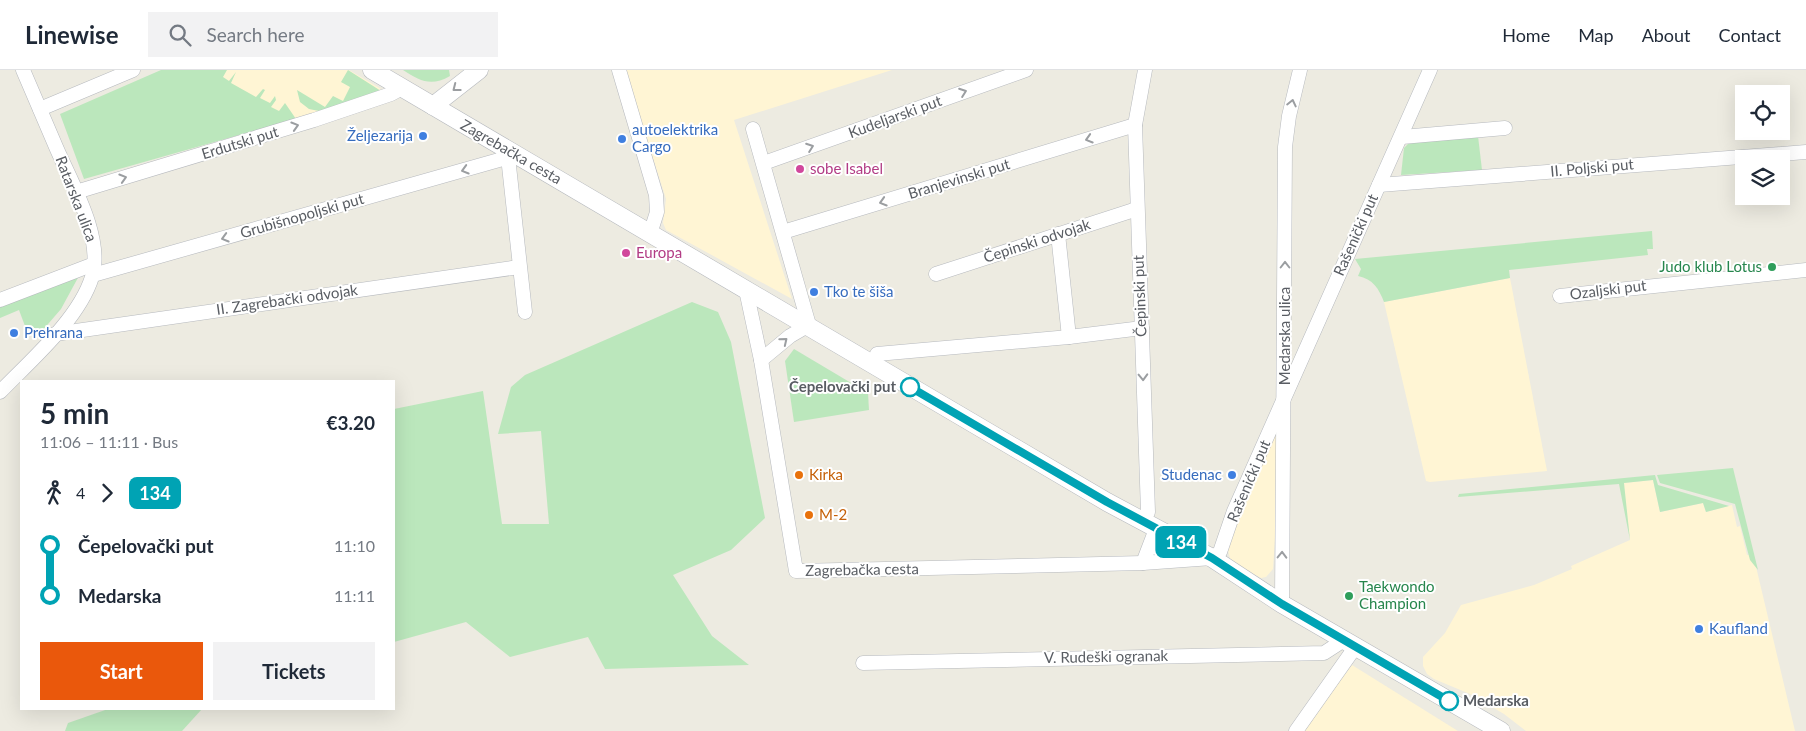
<!DOCTYPE html>
<meta charset="utf-8">
<style>
:root{--surface:#fff;--page:#f2f2f3;--text:#1f2937;--muted:#747a83;--line:#e0e1e3;--accent:#ea580c}
body{margin:0;font-family:Lato,sans-serif;background:var(--page);color:var(--text);height:100vh;display:flex;flex-direction:column;font-size:19px;white-space:nowrap}
*{box-sizing:border-box;margin:0}
p{font-size:16px;color:var(--muted)}
.icon{flex:none;width:28px;height:28px;fill:none;stroke:currentColor;stroke-width:2;stroke-linecap:round;stroke-linejoin:round}
.map{position:relative;flex:1;overflow:hidden}
.side{position:absolute;left:20px;top:310px;width:375px;height:330px;display:flex;flex-direction:column;background:var(--surface);border-radius:0px;box-shadow:0 5px 20px #0002}
.side>*{flex:none}
.badge{padding:0 10px;border-radius:8px;font-size:18px;line-height:32px}
.fabs{position:absolute;left:1735px;top:15px;display:grid;gap:10px}
.fabs a{display:grid;place-items:center;width:55px;height:55px;border-radius:0px;background:var(--surface);box-shadow:0 5px 20px #0002;font-size:25px}
.map>.badge{position:absolute;translate:-50% -50%;box-shadow:0 0 0 2px #fff}
.legs{display:flex;align-items:center;gap:8px;height:55px;padding:0 20px;font-size:16px}
.legs p{margin-inline-start:auto}
.head{display:flex;align-items:center;justify-content:space-between;height:85px;padding:0 20px}
h1{font-size:28px;font-weight:700;line-height:38px}
.cta{display:flex;gap:10px;margin-top:auto;padding:10px 20px}
.cta a{flex:1;height:58px;border-radius:0px;background:var(--accent);color:#fff;font-size:20px;font-weight:700;line-height:58px;text-align:center}
.cta a+a{background:var(--page);color:var(--text)}
ul{padding:0 20px;list-style:none}
li{display:flex;align-items:center;gap:18px;height:50px;font-size:19px}
li i{display:grid;place-items:center;width:8px;height:100%;margin:0 6px;background:currentColor}
li i::after{content:'';width:12px;height:12px;margin:-6px;border:4px solid;border-radius:50%;background:var(--surface)}
li p{margin-inline-start:auto}
li:first-child i{background:linear-gradient(#0000 50%,currentColor 0)}
li:last-child i{background:linear-gradient(currentColor 50%,#0000 0)}
header{display:flex;align-items:center;gap:30px;box-sizing:border-box;height:70px;padding:0 25px;background:var(--surface);border-bottom:1px solid var(--line)}
header strong{font-size:24px}
nav{display:flex;gap:28px;margin-inline-start:auto;font-size:18px}
.search{width:350px;height:45px;background:var(--page);display:flex;align-items:center;gap:12px;box-sizing:border-box;padding:0 18px;border-radius:0px;color:var(--muted);font-size:19px}
.map>svg:first-child{display:block}
.commercial{fill:#fff5d4}
.green{fill:#bbe7bc}
.lines{fill:none;stroke-linecap:round;stroke-linejoin:round}
.minor-casing{stroke:#b6b9be;stroke-width:15}
.tertiary-casing{stroke:#b6b9be;stroke-width:19}
.minor{stroke:#fff;stroke-width:14}
.tertiary{stroke:#fff;stroke-width:18}
.oneway{stroke:#9b9ea1}
.line-1-casing{stroke:#fff;stroke-width:11}
.line-1{stroke:#00a3b4;stroke-width:8}
.shop-dot{fill:#3f7fe0;stroke:#fff;stroke-width:2}
.hotel-dot{fill:#d1479c;stroke:#fff;stroke-width:2}
.leisure-dot{fill:#2e9e5b;stroke:#fff;stroke-width:2}
.stop-1-dot{fill:#fff;stroke:#00a3b4;stroke-width:2.5}
.food-dot{fill:#e8710a;stroke:#fff;stroke-width:2}
.labels{text-anchor:middle;stroke-width:4;stroke-linejoin:round;paint-order:stroke}
.street-label{font-size:15px;fill:#595d63;stroke:#fff}
.shop-label{font-size:15px;fill:#366cbe;stroke:#fff;text-anchor:start}
.hotel-label{font-size:15px;fill:#b23c85;stroke:#fff;text-anchor:start}
.leisure-label{font-size:15px;fill:#27864d;stroke:#fff;text-anchor:end}
.stop-label{font-size:15px;font-weight:bold;fill:#595d63;stroke:#fff;text-anchor:end}
.food-label{font-size:15px;fill:#c56008;stroke:#fff;text-anchor:start}
</style>
<header>
<strong>Linewise</strong>
<div class="search"><svg class="icon" aria-label="search" viewBox="0 0 24 24"><circle cx="10" cy="10" r="6"/><path d="M15 15l6 6"/></svg>Search here</div>
<nav><a>Home</a><a>Map</a><a>About</a><a>Contact</a></nav>
</header>
<div class="map">
<svg width="1806" height="661" viewBox="0 0 1806 661">
<rect width="100%" height="100%" fill="#edebe1"/>
<!-- commercial -->
<g class="commercial">
<path d="M212 0H349L381 19 290 51 247 28Z"/>
<path d="M625 0H892L734 50 792 229 666 160 663 153 666 129Z"/>
<path d="M1510 208 1547 401 1430 412 1426 411 1384 232Z"/>
<path d="M1275 366 1281 370 1273 499 1266 507 1261 508 1231 492 1227 477 1262 393Z"/>
<path d="M1653 410 1660 442 1703 433 1706 442 1732 435 1737 457 1740 456 1747 485 1753 484 1795 661H1526L1504 644 1470 624 1434 609 1427 604 1423 596V587L1445 563 1461 535 1534 515 1572 499 1571 496 1630 470 1623 413Z"/>
<path d="M1352 595 1458 661H1302Z"/>
</g>
<!-- green -->
<g class="green">
<path d="M161 0H227L223 7 229 11 236 2 231 13 256 27 263 19 265 20 260 28 270 33 275 26 276 30 271 37 279 41 285 33 296 49 84 109 60 44Z"/>
<path d="M348 0 381 21 319 41 309 39 300 32 297 20 325 37 333 26 343 31 350 17 341 12Z"/>
<path d="M403 0H449L450 6C431 17 420 11 403 0Z"/>
<path d="M1478 66 1482 100 1401 105 1404 78 1411 71Z"/>
<path d="M1652 161 1653 179H1647L1648 185 1509 200 1510 208 1384 232C1379 219 1373 209 1358 206L1361 199 1355 189Z"/>
<path d="M80 204 61 239 36 268 32 263 28 264 19 240 0 248V236Z"/>
<path d="M692 232 718 242 731 272 765 448 731 480 673 505 712 566 749 595 605 599 588 567 510 587 466 552 394 572V339L483 321 502 454H549L541 361 498 364 511 317 525 305Z"/>
<path d="M794 279 868 323 869 340 794 352 785 291Z"/>
<path d="M1733 398 1758 500 1750 490 1735 434 1660 413 1657 405Z"/>
<path d="M1655 405 1658 415 1729 436 1706 442 1703 433 1660 442 1653 410 1624 413 1630 470 1619 414 1458 427 1459 424Z"/>
<path d="M108 639H202L182 661H65L68 653Z"/>
</g>
<g class="lines">
<!-- minor casing -->
<g class="minor-casing">
<g id="minor">
<path d="M619 0 656 125 657 142 650 164"/>
<path d="M40 39 133 0"/>
<path d="M753 59 809 255 790 266 761 290"/>
<path d="M1402 67 1505 58"/>
<path d="M510 83 509 96 525 242"/>
<path d="M764 93 1026 0"/>
<path d="M1379 115 1806 82"/>
<path d="M76 122 314 50 391 24 402 18"/>
<path d="M783 162 1135 55"/>
<path d="M1058 164 1069 267"/>
<path d="M936 204 1137 139"/>
<path d="M93 205 499 90 510 83"/>
<path d="M746 220 761 290 796 501 1143 493"/>
<path d="M1560 226 1806 200"/>
<path d="M0 230 94 194"/>
<path d="M55 264 519 197"/>
<path d="M877 284 1069 267 1142 258"/>
<path d="M0 322C31 290 79 249 92 207 104 168 71 112 56 77 45 51 34 26 23 0"/>
<path d="M1143 451 1148 442 1135 55 1145 0"/>
<path d="M1156 459 1143 493 1212 488 1220 482 1234 441 1430 0"/>
<path d="M1282 534 1285 77 1289 46 1300 0"/>
<path d="M863 593 1324 583 1344 570"/>
<path d="M1296 661 1356 576"/>
</g>
</g>
<!-- tertiary casing -->
<g class="tertiary-casing">
<g id="tertiary">
<path d="M372 0 1107 432 1212 488 1282 534 1501 661"/>
<path d="M433 36 479 0"/>
</g>
</g>
<!-- minor -->
<use href="#minor" class="minor"/>
<!-- tertiary -->
<use href="#tertiary" class="tertiary"/>
</g>
<!-- one-way arrows -->
<defs><path id="oneway-chevron" d="M-2-3.5L2.5 0L-2 3.5" fill="none" stroke-width="1.6" stroke-linecap="round" stroke-linejoin="round" transform="scale(1.25)"/></defs>
<g class="oneway">
<use href="#oneway-chevron" transform="translate(456 18) rotate(142)"/>
<use href="#oneway-chevron" transform="translate(963 22) rotate(-20)"/>
<use href="#oneway-chevron" transform="translate(1292 33) rotate(-77)"/>
<use href="#oneway-chevron" transform="translate(295 56) rotate(-17)"/>
<use href="#oneway-chevron" transform="translate(1089 69) rotate(163)"/>
<use href="#oneway-chevron" transform="translate(810 77) rotate(-20)"/>
<use href="#oneway-chevron" transform="translate(465 100) rotate(164)"/>
<use href="#oneway-chevron" transform="translate(123 108) rotate(-17)"/>
<use href="#oneway-chevron" transform="translate(883 132) rotate(163)"/>
<use href="#oneway-chevron" transform="translate(225 168) rotate(164)"/>
<use href="#oneway-chevron" transform="translate(1285 195) rotate(-90)"/>
<use href="#oneway-chevron" transform="translate(784 271) rotate(-39)"/>
<use href="#oneway-chevron" transform="translate(1143 307) rotate(88)"/>
<use href="#oneway-chevron" transform="translate(1282 485) rotate(-89)"/>
</g>
<g class="lines">
<!-- line-1 casing -->
<g class="line-1-casing">
<path id="line-1" d="M910 317 1107 432 1212 488 1282 534 1449 631"/>
</g>
<!-- line-1 -->
<use href="#line-1" class="line-1"/>
</g>
<!-- markers -->
<g class="shop-dot">
<circle cx="423" cy="66" r="5"/>
<circle cx="622" cy="69" r="5"/>
<circle cx="814" cy="222" r="5"/>
<circle cx="14" cy="263" r="5"/>
<circle cx="1232" cy="405" r="5"/>
<circle cx="1699" cy="559" r="5"/>
</g>
<g class="hotel-dot">
<circle cx="800" cy="99" r="5"/>
<circle cx="626" cy="183" r="5"/>
</g>
<g class="leisure-dot">
<circle cx="1772" cy="197" r="5"/>
<circle cx="1349" cy="526" r="5"/>
</g>
<g class="stop-1-dot">
<circle cx="910" cy="317" r="9"/>
<circle cx="1449" cy="631" r="9"/>
</g>
<g class="food-dot">
<circle cx="799" cy="405" r="5"/>
<circle cx="809" cy="445" r="5"/>
</g>
<g class="labels">
<!-- street labels -->
<g class="street-label">
<text transform="translate(895 47) rotate(-20)" y="5">Kudeljarski put</text>
<text transform="translate(240 73) rotate(-17)" y="5">Erdutski put</text>
<text transform="translate(511 82) rotate(30)" y="5">Zagrebačka cesta</text>
<text transform="translate(1592 98) rotate(-5)" y="5">II. Poljski put</text>
<text transform="translate(959 109) rotate(-17)" y="5">Branjevinski put</text>
<text transform="translate(76 129) rotate(69)" y="5">Ratarska ulica</text>
<text transform="translate(302 146) rotate(-16)" y="5">Grubišnopoljski put</text>
<text transform="translate(1356 165) rotate(-66)" y="5">Rašenički put</text>
<text transform="translate(1037 171) rotate(-18)" y="5">Čepinski odvojak</text>
<text transform="translate(1608 220) rotate(-7)" y="5">Ozaljski put</text>
<text transform="translate(1140 226) rotate(-92)" y="5">Čepinski put</text>
<text transform="translate(287 230) rotate(-8)" y="5">II. Zagrebački odvojak</text>
<text transform="translate(1285 266) rotate(-90)" y="5">Medarska ulica</text>
<text transform="translate(1249 411) rotate(-67)" y="5">Rašenićki put</text>
<text transform="translate(862 500) rotate(-1)" y="5">Zagrebačka cesta</text>
<text transform="translate(1106 587) rotate(-1)" y="5">V. Rudeški ogranak</text>
</g>
<!-- shop labels -->
<g class="shop-label">
<text x="632" y="65">autoelektrika<tspan x="632" dy="17">Cargo</tspan></text>
<text x="413" y="71" text-anchor="end">Željezarija</text>
<text x="824" y="227">Tko te šiša</text>
<text x="24" y="268">Prehrana</text>
<text x="1222" y="410" text-anchor="end">Studenac</text>
<text x="1709" y="564">Kaufland</text>
</g>
<!-- hotel labels -->
<g class="hotel-label">
<text x="810" y="104">sobe Isabel</text>
<text x="636" y="188">Europa</text>
</g>
<!-- leisure labels -->
<g class="leisure-label">
<text x="1762" y="202">Judo klub Lotus</text>
<text x="1359" y="522" text-anchor="start">Taekwondo<tspan x="1359" dy="17">Champion</tspan></text>
</g>
<!-- stop labels -->
<g class="stop-label">
<text x="896" y="322">Čepelovački put</text>
<text x="1463" y="636" text-anchor="start">Medarska</text>
</g>
<!-- food labels -->
<g class="food-label">
<text x="809" y="410">Kirka</text>
<text x="819" y="450">M-2</text>
</g>
</g>
</svg>
<div class="fabs">
<a><svg class="icon" aria-label="locate" viewBox="0 0 24 24"><circle cx="12" cy="12" r="6"/><path d="M12 2v4M12 18v4M2 12h4M18 12h4"/></svg></a>
<a><svg class="icon" aria-label="layers" viewBox="0 0 24 24"><path d="M12 4l9 5-9 5-9-5zM3 14l9 5 9-5"/></svg></a>
</div>
<b class="badge" style="left:1181px;top:472px;background:#00a3b4;color:#fff">134</b>
<section class="side">
<div class="head"><div><h1>5 min</h1><p>11:06 – 11:11 · Bus</p></div><b>€3.20</b></div>
<div class="legs"><svg class="icon" aria-label="walk" viewBox="0 0 24 24"><circle cx="13" cy="4" r="2"/><path d="M13 8l-2 6 4 7M11 14l-3 7M7 12l3-4h3l4 4"/></svg>4<svg class="icon" aria-label="forward" viewBox="0 0 24 24"><path d="M9 5l7 7-7 7"/></svg><b class="badge" style="background:#00a3b4;color:#fff">134</b></div>
<ul>
<li><i style="color:#00a3b4"></i><b>Čepelovački put</b><p>11:10</p></li>
<li><i style="color:#00a3b4"></i><b>Medarska</b><p>11:11</p></li>
</ul>
<div class="cta"><a>Start</a><a>Tickets</a></div>
</section>
</div>
